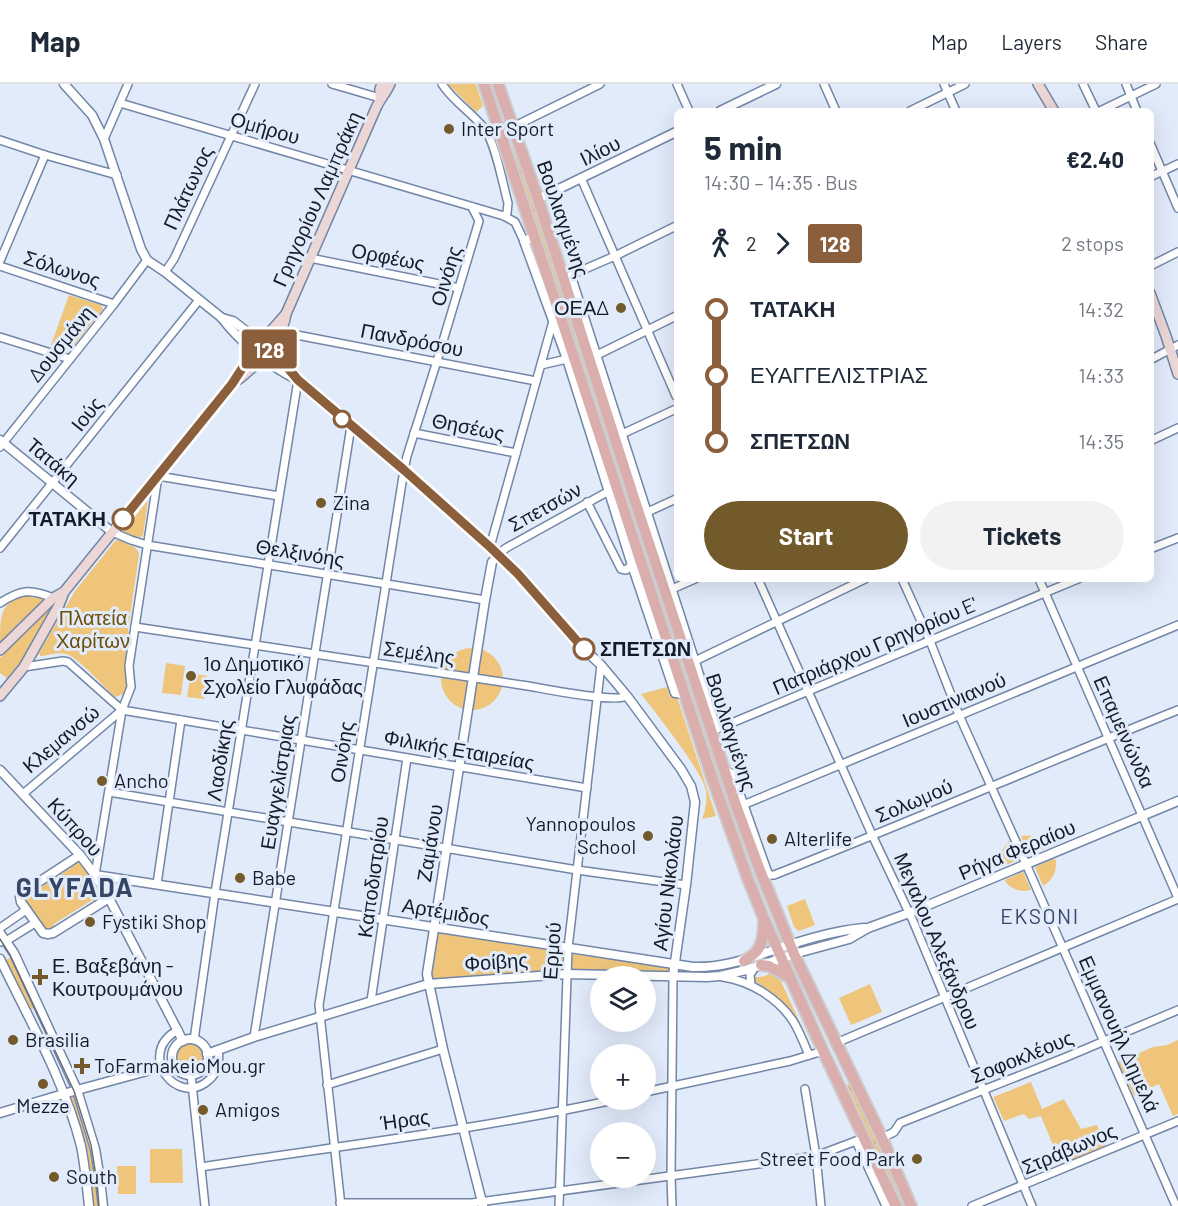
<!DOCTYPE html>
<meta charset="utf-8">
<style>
:root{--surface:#fff;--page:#f2f2f3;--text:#1f2937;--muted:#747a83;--line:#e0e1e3;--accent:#735a2b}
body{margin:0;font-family:Barlow,sans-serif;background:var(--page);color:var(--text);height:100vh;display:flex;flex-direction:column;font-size:22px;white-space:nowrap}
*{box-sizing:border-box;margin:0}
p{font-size:20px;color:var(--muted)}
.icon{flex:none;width:33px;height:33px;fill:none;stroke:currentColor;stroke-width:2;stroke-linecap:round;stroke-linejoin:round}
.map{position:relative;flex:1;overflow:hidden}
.details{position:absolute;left:674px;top:24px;width:480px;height:474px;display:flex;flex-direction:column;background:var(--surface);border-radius:9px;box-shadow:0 6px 24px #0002}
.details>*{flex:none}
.badge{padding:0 12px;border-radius:4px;font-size:21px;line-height:39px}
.fabs{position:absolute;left:590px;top:882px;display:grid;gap:12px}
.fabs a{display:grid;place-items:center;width:66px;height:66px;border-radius:50%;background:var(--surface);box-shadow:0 6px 24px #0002;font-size:30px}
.map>.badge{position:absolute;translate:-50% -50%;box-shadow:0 0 0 3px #fff}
.legs{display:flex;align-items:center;gap:9px;height:66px;padding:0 30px;font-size:20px}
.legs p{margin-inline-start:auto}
.head{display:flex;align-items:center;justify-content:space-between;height:102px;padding:0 30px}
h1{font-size:33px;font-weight:700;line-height:45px}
.action{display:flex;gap:12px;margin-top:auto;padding:12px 30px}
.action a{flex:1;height:69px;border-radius:36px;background:var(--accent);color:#fff;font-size:24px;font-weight:700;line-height:69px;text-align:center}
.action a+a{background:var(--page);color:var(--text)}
ul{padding:0 30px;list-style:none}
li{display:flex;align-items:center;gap:21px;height:66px;font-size:22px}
li i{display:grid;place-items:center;width:9px;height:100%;margin:0 8px;background:currentColor}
li i::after{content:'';width:15px;height:15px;margin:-8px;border:4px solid;border-radius:50%;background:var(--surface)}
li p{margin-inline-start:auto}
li:first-child i{background:linear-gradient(#0000 50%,currentColor 0)}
li:last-child i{background:linear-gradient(currentColor 50%,#0000 0)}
header{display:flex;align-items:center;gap:36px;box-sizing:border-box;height:84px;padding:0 30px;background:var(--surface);border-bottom:2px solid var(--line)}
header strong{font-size:28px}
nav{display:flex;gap:33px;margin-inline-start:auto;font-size:21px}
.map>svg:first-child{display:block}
.green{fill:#eec57b}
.forest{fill:url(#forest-crowns)}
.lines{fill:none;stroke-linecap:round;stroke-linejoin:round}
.minor-casing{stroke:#7286a8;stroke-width:10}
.tertiary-casing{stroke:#7286a8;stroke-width:11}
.secondary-casing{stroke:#7286a8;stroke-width:12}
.primary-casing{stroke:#cbcdd0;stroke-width:14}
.minor{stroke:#fff;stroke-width:7}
.tertiary{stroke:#fff;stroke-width:8}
.secondary{stroke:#ecd6d6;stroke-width:9}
.primary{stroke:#d9aead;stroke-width:10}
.tram{stroke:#676f7d;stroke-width:1.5}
.line-1-casing{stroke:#fff;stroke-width:14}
.line-1{stroke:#8b5e3c;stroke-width:9}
.poi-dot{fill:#735a2b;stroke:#e2ebfa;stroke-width:2}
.stop-1-dot{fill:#fff;stroke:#8b5e3c;stroke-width:3}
.labels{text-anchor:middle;stroke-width:6;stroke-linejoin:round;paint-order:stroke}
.street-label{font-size:20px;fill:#141b29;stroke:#e2ebfa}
.poi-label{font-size:20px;fill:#141b29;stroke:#e2ebfa;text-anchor:start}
.stop-label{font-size:20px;font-weight:bold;fill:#141b29;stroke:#e2ebfa;text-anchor:end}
.park-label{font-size:20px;fill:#6e4f08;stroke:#e2ebfa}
.neighbourhood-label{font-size:21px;letter-spacing:1.5px;fill:#354766;stroke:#e2ebfa}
.district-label{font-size:26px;font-weight:bold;letter-spacing:1.5px;fill:#354766;stroke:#e2ebfa}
</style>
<header>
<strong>Map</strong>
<nav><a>Map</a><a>Layers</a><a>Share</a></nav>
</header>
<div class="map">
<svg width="1178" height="1122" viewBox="0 0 1178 1122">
<defs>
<pattern id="forest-crowns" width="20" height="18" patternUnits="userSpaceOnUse" patternTransform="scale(1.5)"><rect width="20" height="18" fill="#eec57b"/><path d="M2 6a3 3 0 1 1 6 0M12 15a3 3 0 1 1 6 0" fill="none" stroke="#cba96a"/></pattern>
</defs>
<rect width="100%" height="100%" fill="#e2ebfa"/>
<!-- green -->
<g class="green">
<path d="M448 0H476L483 22 476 28Z"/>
<path d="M69 211 101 221 103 225 70 266 51 261Z"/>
<path d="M148 416 143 452 137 454 122 449Z"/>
<path d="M116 456H123L127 458V460C133 463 137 462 139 471L128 546 130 551 126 588C129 596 129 604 123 610L116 613 113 611C104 603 77 572 66 570 59 568 49 571 42 572H40L39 569 75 507Z"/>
<path d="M30 511 37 512 44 516 0 559C0 531 0 516 30 511Z"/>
<path d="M55 517 56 518 25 573 7 594 0 589V574Z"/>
<circle cx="472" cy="595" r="31"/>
<path d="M166 579 185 582 181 611 162 609Z"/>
<path d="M191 589 207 592 204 615 187 613Z"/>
<path d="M667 603 670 613H677L716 732 702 735C706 725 707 717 706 707 703 694 693 681 686 670 672 650 657 630 641 610Z"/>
<path d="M1021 752C1033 750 1041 753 1048 763L1029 771Z"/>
<path d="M1009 757 1018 776 1001 783 1002 766Z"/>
<path d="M1053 775 1056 776C1057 787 1053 796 1043 802L1035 783Z"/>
<path d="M77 776 82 777 102 809 101 814 96 818 92 816 54 840V845L47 846 43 843 26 818V810L29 807 31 810 72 783V778Z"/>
<path d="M1023 788 1031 806C1021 808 1011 806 1005 797L1006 795Z"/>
<path d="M805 815 815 841 799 847 794 843 787 822Z"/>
<path d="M438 846 563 865 562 886 431 895Z"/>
<path d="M575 870 668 884 669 886 668 887 574 886 571 885 572 871Z"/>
<path d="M12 873 36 923 27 927 4 877Z"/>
<path d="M771 888 779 893 813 967 811 968C806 958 803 947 798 936 788 919 771 908 755 897L753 892C758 894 767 893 771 888Z"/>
<path d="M870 900 882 928 851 941 839 914Z"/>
<path d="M1178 956V1030L1173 1032 1159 1000 1134 1012 1118 978 1153 963 1167 961Z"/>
<circle cx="190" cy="973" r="14"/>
<path d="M1031 998 1042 1025 1064 1015 1081 1045 1097 1041 1106 1062 1061 1081 1041 1032 1029 1035 1024 1030 1004 1037 993 1013Z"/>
<path d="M76 1010 91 1060 100 1122H91L67 1012Z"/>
<path d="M150 1065H182L183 1099H150Z"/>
<path d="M117 1082H136V1110H118Z"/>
</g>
<!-- forest -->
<g class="forest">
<path d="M511 58 532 117 713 673 740 751 739 752 718 699 637 445 521 95Z"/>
<path d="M849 1000 860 1022 906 1122H902L847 1001Z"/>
</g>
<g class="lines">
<!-- minor casing -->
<g class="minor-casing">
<g id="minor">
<path d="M332 0 380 14"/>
<path d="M442 0C453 17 471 28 484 44 495 57 503 101 508 119L507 129 504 132"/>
<path d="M677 0 689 27"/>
<path d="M824 0 836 27"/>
<path d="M944 0 956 27"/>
<path d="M1083 0 1096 27"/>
<path d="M1126 0 1137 27"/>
<path d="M120 19 504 132 515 138 524 157"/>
<path d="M910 27 965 0"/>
<path d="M1100 27 1156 0"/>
<path d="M513 43 600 0"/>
<path d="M104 55 128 0"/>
<path d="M0 56 45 71 117 91"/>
<path d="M1150 59 1178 124"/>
<path d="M1150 93 1178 80"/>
<path d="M581 94 676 312"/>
<path d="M676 142 615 172 571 191 717 645 1078 495"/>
<path d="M310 174 459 204"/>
<path d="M0 177 45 71"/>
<path d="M0 182 114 220"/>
<path d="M1150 182 1178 168"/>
<path d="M165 188 174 175 255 0"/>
<path d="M281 248 536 297"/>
<path d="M0 253 70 275"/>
<path d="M597 271 676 232"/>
<path d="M1150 276 1178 261"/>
<path d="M541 281 567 275"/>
<path d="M414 349 516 369"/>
<path d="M622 350 676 325"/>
<path d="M1150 357 1178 344"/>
<path d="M0 363 114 220 147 176"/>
<path d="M587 418 621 485 626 486 632 481"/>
<path d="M643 430 676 415"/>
<path d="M112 448 131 456 147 461 485 516"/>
<path d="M490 463 553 237"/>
<path d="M0 464 199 216"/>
<path d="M1150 465 1178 454"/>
<path d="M498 471 506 464 609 407"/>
<path d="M758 495 873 753 913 837 1032 1122"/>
<path d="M902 495 930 557 959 631 1026 780 1176 1122"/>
<path d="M1039 495 1178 814"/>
<path d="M672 505 695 495"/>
<path d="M0 519C20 506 30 504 53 514"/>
<path d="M135 543C266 563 397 582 528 602 546 605 614 619 627 612"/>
<path d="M695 577 865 495"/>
<path d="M24 583 63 577 68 578 122 626 587 704"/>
<path d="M724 686 733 690 768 789 770 791H774C909 738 1043 680 1178 626"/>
<path d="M109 708 577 786 686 801"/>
<path d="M23 710 122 626"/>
<path d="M743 721 1178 541"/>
<path d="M95 791 122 626 131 603 129 582 158 392 279 412"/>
<path d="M157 800 181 636"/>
<path d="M0 844 26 826"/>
<path d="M0 858 6 857 35 839"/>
<path d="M723 893C750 897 778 914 793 937 800 948 804 960 809 971"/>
<path d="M751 901 750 891 755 883"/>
<path d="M371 917 407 674"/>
<path d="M178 946C135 969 177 1025 209 996 218 988 220 978 218 966"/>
<path d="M254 953 351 342"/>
<path d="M194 956 215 809 298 296"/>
<path d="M836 959 1178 815"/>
<path d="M191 991 205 1122"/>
<path d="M327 1001 443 965"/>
<path d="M805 1005 816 1072 821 1122"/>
<path d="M645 1008 790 977 823 967"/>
<path d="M882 1054 894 1048 900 1039 1064 974 1178 926"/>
<path d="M856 1057 886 1122"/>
<path d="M201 1083C339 1062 477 1046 613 1016"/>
<path d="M340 1119H472L816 1072 864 1054"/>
<path d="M341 1122 319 921 404 386 407 372 437 277 479 137 472 123"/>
<path d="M559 1122 568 864 601 581"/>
<path d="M672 1122 671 1092 673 892"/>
<path d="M972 1122 1178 1037"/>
</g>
</g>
<!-- tertiary casing -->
<g class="tertiary-casing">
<g id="tertiary">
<path d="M64 0 92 31 104 55 141 165 147 176 165 188 222 234C237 255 271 283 294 294"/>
<path d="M720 27 776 0"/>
<path d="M538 115 676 48"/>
<path d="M534 153 524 157 567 275 632 481 675 609 685 610"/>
<path d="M222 234 233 237 276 270 298 296 404 386 518 490 586 567 601 581 627 612 681 685 691 702 695 718 686 801 673 892"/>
<path d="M0 356 112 448"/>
<path d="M0 686 80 771 95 791 111 818 183 957"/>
<path d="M80 771 22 809 20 813 21 818 43 849 48 850 53 849 109 814"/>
<path d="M95 791 693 883C719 884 741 877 765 869 797 858 831 847 864 844"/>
<path d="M0 849 14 869 77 1006 95 1065 100 1096 103 1122"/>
<path d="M0 875C29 935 65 998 81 1062 85 1082 87 1102 89 1122"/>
<circle cx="190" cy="973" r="18"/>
<path d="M207 970 254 953 428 900 566 890 707 893 720 892 746 886 801 868 849 855 868 844 909 829 1178 717"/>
<path d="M0 1029 77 1006 173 980"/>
<path d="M483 1122 443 965 427 890 485 516 492 478 498 471"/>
</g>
</g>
<!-- secondary casing -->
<g class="secondary-casing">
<g id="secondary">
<path d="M1038 0 1054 27"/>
<path d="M380 14V5L382 0"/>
<path d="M1150 209 1166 252 1178 290"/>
<path d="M239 295C259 279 282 257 286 230L376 24C380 15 386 9 390 0"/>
<path d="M0 566 53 514 64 508"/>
<path d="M0 612 24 583 59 521 64 508 232 300 254 266 286 230"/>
</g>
</g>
<!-- primary casing -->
<g class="primary-casing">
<g id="primary">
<path d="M484 0 711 691 748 795 764 835 823 967 896 1122"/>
<path d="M498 0 538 115 635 417 737 724 761 789 794 870 882 1054 911 1122"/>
<path d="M744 877C762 867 763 858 764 838"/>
<path d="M761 881 769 882 790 894"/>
</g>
</g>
<!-- minor -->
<use href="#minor" class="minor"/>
<!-- tertiary -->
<use href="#tertiary" class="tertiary"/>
<!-- secondary -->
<use href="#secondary" class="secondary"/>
<!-- primary -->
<use href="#primary" class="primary"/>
<!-- tram -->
<path class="tram" d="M0 855 10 871 74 1007 91 1061 97 1098 99 1122"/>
</g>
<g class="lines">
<!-- line-1 casing -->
<g class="line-1-casing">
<path id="line-1" d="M123 435 232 300 254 266 260 258 276 270 298 296 404 386 490 463 518 490 584 565"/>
</g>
<!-- line-1 -->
<use href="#line-1" class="line-1"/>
</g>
<!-- markers -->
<g class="poi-dot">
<circle cx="449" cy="45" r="6"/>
<circle cx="621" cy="224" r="6"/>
<circle cx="321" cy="419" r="6"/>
<circle cx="191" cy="592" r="6"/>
<circle cx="102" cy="697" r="6"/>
<circle cx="648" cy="752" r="6"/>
<circle cx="772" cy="755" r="6"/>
<circle cx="240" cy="794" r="6"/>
<circle cx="90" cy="838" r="6"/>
<path d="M37 884h6v6h6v6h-6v6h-6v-6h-6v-6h6z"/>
<circle cx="13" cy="956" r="6"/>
<path d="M79 973h6v6h6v6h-6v6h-6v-6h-6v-6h6z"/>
<circle cx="43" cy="1000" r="6"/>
<circle cx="203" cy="1026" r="6"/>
<circle cx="917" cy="1075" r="6"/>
<circle cx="54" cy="1093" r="6"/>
</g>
<g class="stop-1-dot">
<circle cx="342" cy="335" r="8"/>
<circle cx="123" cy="435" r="10"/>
<circle cx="584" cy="565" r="10"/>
</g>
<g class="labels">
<!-- street labels -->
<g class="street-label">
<text transform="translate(265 44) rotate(16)" y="7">Ομήρου</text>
<text transform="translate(600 67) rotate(-26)" y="7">Ιλίου</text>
<text transform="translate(188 104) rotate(-65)" y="7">Πλάτωνος</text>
<text transform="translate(317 115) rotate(-66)" y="7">Γρηγορίου Λαμπράκη</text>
<text transform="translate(563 135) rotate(71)" y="7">Βουλιαγμένης</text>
<text transform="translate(388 173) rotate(11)" y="7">Ορφέως</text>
<text transform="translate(62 185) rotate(18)" y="7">Σόλωνος</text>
<text transform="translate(446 192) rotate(-73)" y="7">Οινόης</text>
<text transform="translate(412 256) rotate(11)" y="7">Πανδρόσου</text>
<text transform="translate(61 260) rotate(-51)" y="7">Δουσμάνη</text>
<text transform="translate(87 330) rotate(-51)" y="7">Ιούς</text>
<text transform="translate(468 343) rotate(11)" y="7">Θησέως</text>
<text transform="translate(53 378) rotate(40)" y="7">Τατάκη</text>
<text transform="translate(545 423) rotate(-29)" y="7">Σπετσών</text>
<text transform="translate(300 469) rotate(9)" y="7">Θελξινόης</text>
<text transform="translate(875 562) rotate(-23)" y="7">Πατριάρχου Γρηγορίου E'</text>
<text transform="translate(419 569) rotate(8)" y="7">Σεμέλης</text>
<text transform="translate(954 616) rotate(-23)" y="7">Ιουστινιανού</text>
<text transform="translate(731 648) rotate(72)" y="7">Βουλιαγμένης</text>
<text transform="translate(1124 648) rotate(66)" y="7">Επαμεινώνδα</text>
<text transform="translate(61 655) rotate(-40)" y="7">Κλεμανσώ</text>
<text transform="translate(459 666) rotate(10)" y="7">Φιλικής Εταιρείας</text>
<text transform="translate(342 668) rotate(-81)" y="7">Οινόης</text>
<text transform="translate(220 676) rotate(-81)" y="7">Λαοδίκης</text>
<text transform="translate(278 698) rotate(-81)" y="7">Ευαγγελίστριας</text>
<text transform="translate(914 717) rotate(-23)" y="7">Σολωμού</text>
<text transform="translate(75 743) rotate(48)" y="7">Κύπρου</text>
<text transform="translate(430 759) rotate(-81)" y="7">Ζαμάνου</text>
<text transform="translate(1017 766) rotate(-23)" y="7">Ρήγα Φεραίου</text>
<text transform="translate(373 793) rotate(-82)" y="7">Καποδιστρίου</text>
<text transform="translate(668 799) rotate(-83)" y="7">Αγίου Νικολάου</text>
<text transform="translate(446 828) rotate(9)" y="7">Αρτέμιδος</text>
<text transform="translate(937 857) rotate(67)" y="7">Μεγαλου Αλεξάνδρου</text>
<text transform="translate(552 867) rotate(-86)" y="7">Ερμού</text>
<text transform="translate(496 878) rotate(-4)" y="7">Φοίβης</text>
<text transform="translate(1119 950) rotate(66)" y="7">Εμμανουήλ Δημελά</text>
<text transform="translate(1022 973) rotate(-22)" y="7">Σοφοκλέους</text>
<text transform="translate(405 1036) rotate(-8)" y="7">Ήρας</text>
<text transform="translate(1069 1065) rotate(-23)" y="7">Στράβωνος</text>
</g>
<!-- poi labels -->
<g class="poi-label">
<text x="461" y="52">Inter Sport</text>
<text x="609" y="231" text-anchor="end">ΟΕΑΔ</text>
<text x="333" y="426">Zina</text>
<text x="203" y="587">1ο Δημοτικό<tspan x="203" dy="23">Σχολείο Γλυφάδας</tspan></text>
<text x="114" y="704">Ancho</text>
<text x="636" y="747" text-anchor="end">Yannopoulos<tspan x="636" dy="23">School</tspan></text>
<text x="784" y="762">Alterlife</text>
<text x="252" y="801">Babe</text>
<text x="102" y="845">Fystiki Shop</text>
<text x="52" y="889">Ε. Βαξεβάνη -<tspan x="52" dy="23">Κουτρουμάνου</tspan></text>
<text x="25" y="963">Brasilia</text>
<text x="94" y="989">ToFarmakeioMou.gr</text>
<text x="43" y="1029" text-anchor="middle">Mezze</text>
<text x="215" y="1033">Amigos</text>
<text x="905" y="1082" text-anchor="end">Street Food Park</text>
<text x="66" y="1100">South</text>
</g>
<!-- stop labels -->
<g class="stop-label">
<text x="106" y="442">ΤΑΤΑΚΗ</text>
<text x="600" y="572" text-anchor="start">ΣΠΕΤΣΩΝ</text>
</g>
<!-- park labels -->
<g class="park-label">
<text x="93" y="541">Πλατεία<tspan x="93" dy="23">Χαρίτων</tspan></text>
</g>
<!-- neighbourhood labels -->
<g class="neighbourhood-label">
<text x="1040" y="840">EKSONI</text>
</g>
<!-- district labels -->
<g class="district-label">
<text x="75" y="813">GLYFADA</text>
</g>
</g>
</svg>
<div class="fabs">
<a><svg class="icon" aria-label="layers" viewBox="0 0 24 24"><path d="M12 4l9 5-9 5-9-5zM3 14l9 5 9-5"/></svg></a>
<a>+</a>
<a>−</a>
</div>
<b class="badge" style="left:269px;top:265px;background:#8b5e3c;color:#fff">128</b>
<section class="details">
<div class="head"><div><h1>5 min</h1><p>14:30 – 14:35 · Bus</p></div><b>€2.40</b></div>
<div class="legs"><svg class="icon" aria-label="walk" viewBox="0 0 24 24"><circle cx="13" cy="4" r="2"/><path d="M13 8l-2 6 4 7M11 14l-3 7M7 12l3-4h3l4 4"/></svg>2<svg class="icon" aria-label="forward" viewBox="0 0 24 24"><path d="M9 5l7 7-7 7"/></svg><b class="badge" style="background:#8b5e3c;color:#fff">128</b><p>2 stops</p></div>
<ul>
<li><i style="color:#8b5e3c"></i><b>ΤΑΤΑΚΗ</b><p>14:32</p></li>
<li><i style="color:#8b5e3c"></i><span>ΕΥΑΓΓΕΛΙΣΤΡΙΑΣ</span><p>14:33</p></li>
<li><i style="color:#8b5e3c"></i><b>ΣΠΕΤΣΩΝ</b><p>14:35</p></li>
</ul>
<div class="action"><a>Start</a><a>Tickets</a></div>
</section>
</div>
